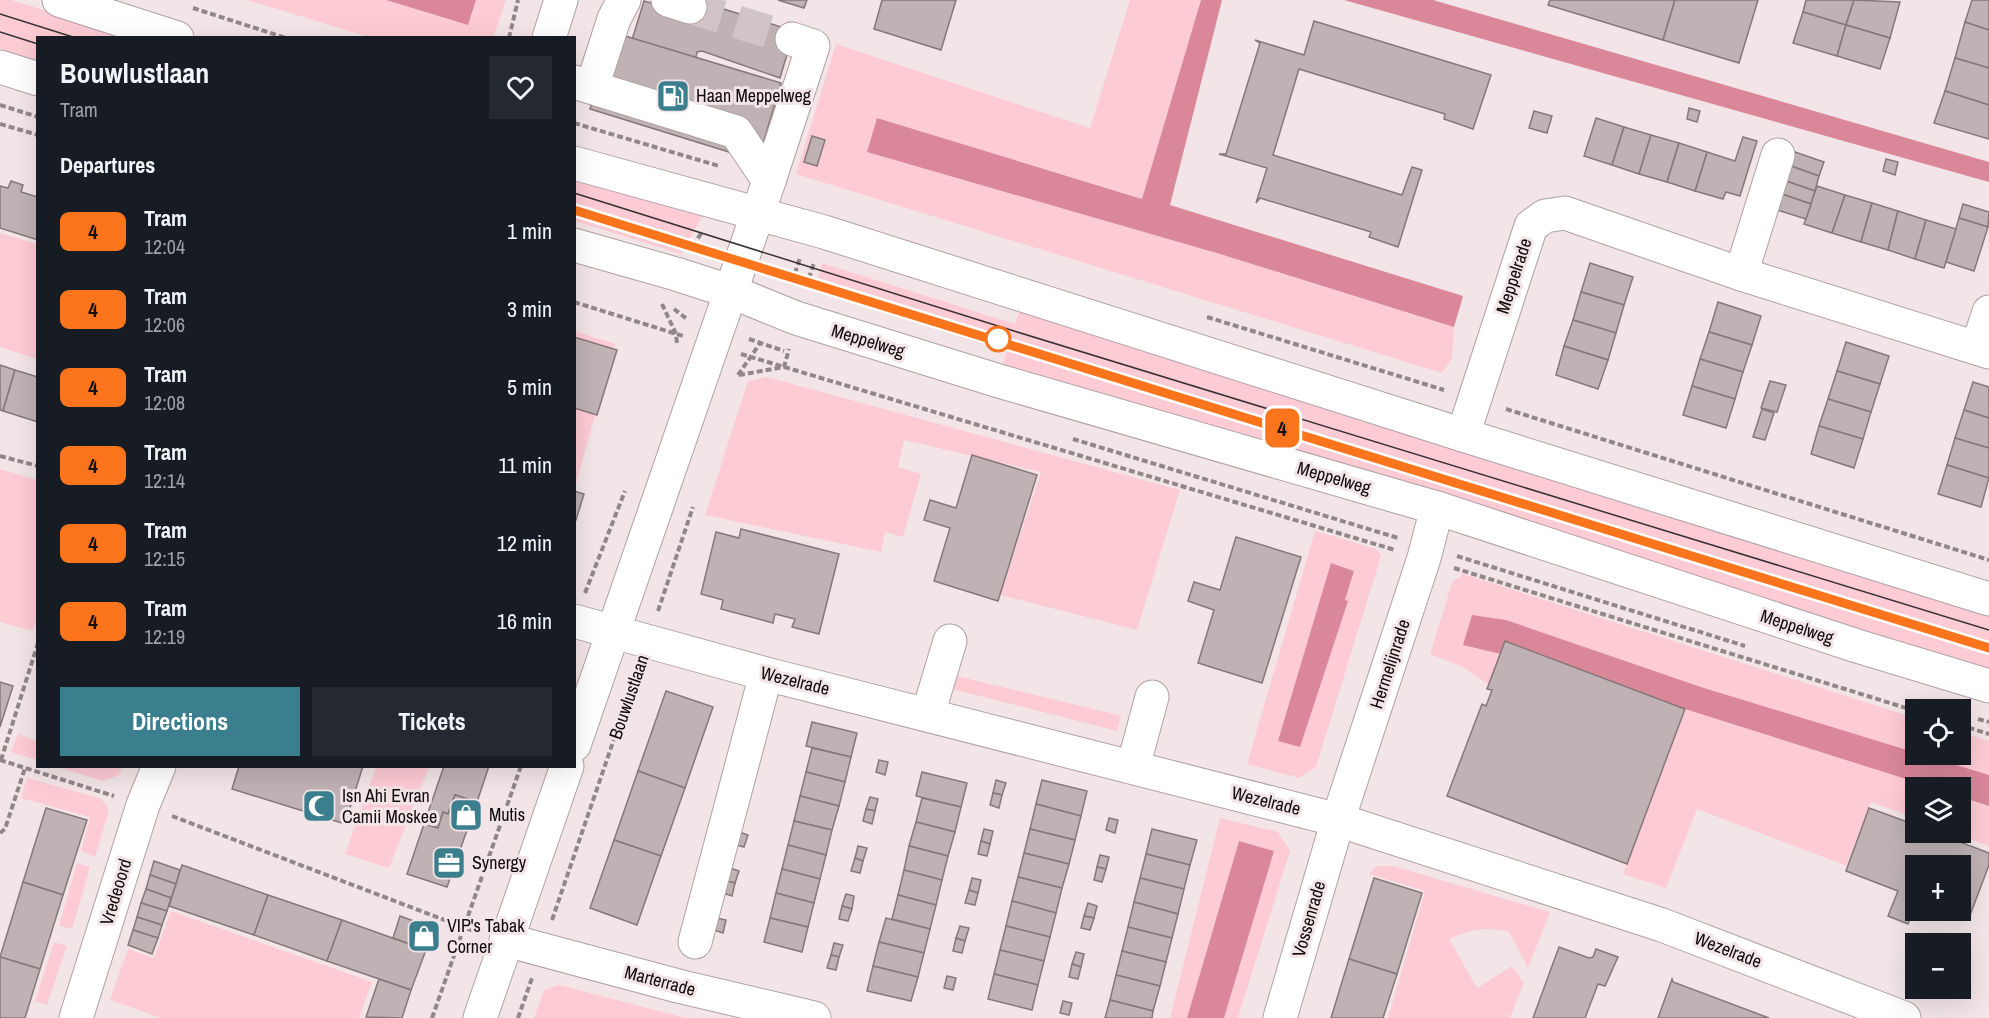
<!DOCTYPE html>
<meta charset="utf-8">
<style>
:root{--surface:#171b24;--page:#242831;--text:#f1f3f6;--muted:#9ea1a6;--accent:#3b7e8e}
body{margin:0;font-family:"Archivo Narrow",sans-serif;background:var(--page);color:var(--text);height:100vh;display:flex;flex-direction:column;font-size:22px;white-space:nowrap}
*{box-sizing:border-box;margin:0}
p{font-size:20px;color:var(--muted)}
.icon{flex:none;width:33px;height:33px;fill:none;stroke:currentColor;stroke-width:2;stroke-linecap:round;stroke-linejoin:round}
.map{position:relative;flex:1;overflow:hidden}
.panel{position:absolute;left:36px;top:36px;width:540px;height:732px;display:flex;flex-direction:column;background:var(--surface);border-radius:0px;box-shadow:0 6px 24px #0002}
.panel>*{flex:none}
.badge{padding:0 12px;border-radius:9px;font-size:21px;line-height:39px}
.buttons{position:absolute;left:1905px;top:699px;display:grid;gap:12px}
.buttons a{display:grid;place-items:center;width:66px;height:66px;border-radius:0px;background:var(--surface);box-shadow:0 6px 24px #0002;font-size:30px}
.map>.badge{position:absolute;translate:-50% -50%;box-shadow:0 0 0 3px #fff}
h2{padding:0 24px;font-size:22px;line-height:54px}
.round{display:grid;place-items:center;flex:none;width:63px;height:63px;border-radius:0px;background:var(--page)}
.headline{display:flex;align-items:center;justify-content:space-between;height:102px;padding:0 24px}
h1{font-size:28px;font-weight:700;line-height:45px}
.button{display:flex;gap:12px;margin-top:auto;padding:12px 24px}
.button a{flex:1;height:69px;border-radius:0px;background:var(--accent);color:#fff;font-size:24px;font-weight:700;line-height:69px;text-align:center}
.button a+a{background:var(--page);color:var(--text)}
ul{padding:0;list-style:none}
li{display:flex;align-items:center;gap:18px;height:78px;padding:0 24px}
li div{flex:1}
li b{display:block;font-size:22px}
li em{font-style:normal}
li .badge{min-width:66px;font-weight:700;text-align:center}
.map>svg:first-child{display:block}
.green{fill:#fdcbd4;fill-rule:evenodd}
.water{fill:#da879a}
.building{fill:#bfb1b4;stroke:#85787b;stroke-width:1.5}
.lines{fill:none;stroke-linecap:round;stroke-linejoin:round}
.minor-tunnel{stroke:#d1c4c6;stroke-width:33;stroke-dasharray:33 16;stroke-linecap:butt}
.minor-casing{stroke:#afa1a4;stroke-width:35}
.major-casing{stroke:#afa1a4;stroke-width:35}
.path{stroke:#918788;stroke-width:4;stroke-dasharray:6 3;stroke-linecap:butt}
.minor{stroke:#fff;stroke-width:33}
.major{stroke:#fff;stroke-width:33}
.tram{stroke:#383232;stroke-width:1.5}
.line-casing{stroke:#fff;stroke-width:14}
.line{stroke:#fc751c;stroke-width:9}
.stop-dot{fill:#fff;stroke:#fc751c;stroke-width:3}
.labels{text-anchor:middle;stroke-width:6;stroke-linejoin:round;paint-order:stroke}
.poi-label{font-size:18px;fill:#100c0c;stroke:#f3e5e7;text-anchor:start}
.street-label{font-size:18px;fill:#100c0c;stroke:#f3e5e7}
</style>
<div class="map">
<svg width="1989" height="1018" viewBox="0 0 1989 1018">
<rect width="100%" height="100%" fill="#f3e5e7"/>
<!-- green -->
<g class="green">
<path d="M0 0H11L131 37 38 38 37 61 0 49Z"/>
<path d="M247 0H386L468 25 476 0H506L493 38 369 37Z"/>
<path d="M1130 0H1201L1143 199 877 118 867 152 1220 254 1454 327 1452 359 1442 373 796 174 836 44 1090 128Z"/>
<path d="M574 176 703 215 681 254 575 221Z"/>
<path d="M0 233 37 244V359L0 347Z"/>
<path d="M822 263 1015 324 1020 309 1989 609V670L1003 366 1006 352 814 291Z"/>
<path d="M575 331 615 344 575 487Z"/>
<path d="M767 377 1180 490 1137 630 1000 595 1041 472 904 440 898 467 921 474 903 537 885 532 881 552 705 515 748 381Z"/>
<path d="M0 469 37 480 38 613 33 631 0 622Z"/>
<path d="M1315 531 1376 549 1381 556 1316 767 1299 778 1247 764ZM1331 563 1354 571 1345 600Z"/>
<path d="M1463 574 1915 718V753L1704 688 1506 620 1463 644 1501 654 1489 685 1463 667 1430 654 1452 583Z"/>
<path d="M957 676 1118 715 1121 716 1117 731 944 687Z"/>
<path d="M1685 709 1931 787 1916 788 1915 818 1871 802 1847 866 1697 809 1666 888 1623 874Z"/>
<path d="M1961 732 1989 741V775L1921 755 1960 754Z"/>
<path d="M18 734 37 741V760L11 752Z"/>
<path d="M57 767H122L119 775 103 781Z"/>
<path d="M376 767H429L389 868 345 854Z"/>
<path d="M27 778 102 799 109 810 95 857 81 851 90 817 21 798Z"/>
<path d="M1961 797 1989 806V846L1953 833 1960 832Z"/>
<path d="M1220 818 1278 832 1290 851 1238 1018H1224L1274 851 1239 841 1187 1018H1170Z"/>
<path d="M77 863 90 867 72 929 59 926Z"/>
<path d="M1377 866H1393L1550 912 1528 968 1509 932C1486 926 1471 929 1449 939L1477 988 1512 966 1524 983 1510 1018H1388L1425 891 1369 874Z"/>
<path d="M171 911 372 982 359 1018H161L110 1000 128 949 154 958Z"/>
<path d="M54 942 67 946 47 1005 35 1001Z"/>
<path d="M559 985 686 1018H534L544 990Z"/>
</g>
<!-- water -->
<g class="water">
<path d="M386 0H476L468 25Z"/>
<path d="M1201 0H1222L1170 205 1463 296 1454 327 1220 254 867 152 877 118 1142 199Z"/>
<path d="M1344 0H1433L1989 162V182Z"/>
<path d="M1331 563 1354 571 1345 600 1348 601 1300 747 1278 741Z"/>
<path d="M1472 615 1506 620 1704 688 1989 775V806L1961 797 1960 788 1931 787 1685 709 1505 642 1501 654 1463 645Z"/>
<path d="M1239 841 1274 851 1224 1018H1187Z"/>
</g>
<!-- building -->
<g class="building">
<path d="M695 0 794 31 780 78 702 51 697 52 695 62 631 43 644 1 688 14Z"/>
<path d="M778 0H807L804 8Z"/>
<path d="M882 0H956L941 50 874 29Z"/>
<path d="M1550 0H1675L1663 40 1548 5Z"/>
<path d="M1675 0H1758L1739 63 1663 40Z"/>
<path d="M1806 0H1854L1846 25 1803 12Z"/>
<path d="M1854 0 1900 2 1890 38 1846 25Z"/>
<path d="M1972 0H1989V30L1965 22Z"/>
<path d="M1803 12 1846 25 1837 56 1793 43Z"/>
<path d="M1314 21 1491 75 1473 129 1444 119 1445 114 1299 69 1273 155 1402 195 1412 167 1422 170 1398 247 1369 237 1371 232 1260 198 1256 203 1267 168 1219 154H1226L1260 43 1255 40 1304 55Z"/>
<path d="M1965 22 1989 30V68L1955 58Z"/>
<path d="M1846 25 1890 38 1880 69 1837 56Z"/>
<path d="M612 32 781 83 758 161 590 109Z"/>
<path d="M1955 58 1989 68V105L1945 91Z"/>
<path d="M1945 91 1989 105V139L1934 123Z"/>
<path d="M1689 108 1700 111 1697 122 1687 119Z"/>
<path d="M1534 111 1552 116 1547 133 1529 128Z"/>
<path d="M1596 118 1624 127 1612 165 1584 156Z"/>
<path d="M1624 127 1651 135 1639 174 1612 165Z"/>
<path d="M1651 135 1679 143 1667 182 1639 174Z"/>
<path d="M812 136 825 140 817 166 804 162Z"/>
<path d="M1743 137 1757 141 1740 196 1726 192 1723 199 1695 191 1707 152 1735 161Z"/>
<path d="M1679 143 1707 152 1695 191 1667 182Z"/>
<path d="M1795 152 1824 162 1819 176 1791 166Z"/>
<path d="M1886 159 1898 162 1895 175 1883 171Z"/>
<path d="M1791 166 1819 176 1815 191 1786 181Z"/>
<path d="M11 181 23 185 21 192 38 197V240L0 228V186L8 188Z"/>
<path d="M1786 181 1815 191 1811 204 1782 194Z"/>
<path d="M1817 186 1845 195 1832 233 1804 224Z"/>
<path d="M1782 194 1811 204 1806 219 1777 210Z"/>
<path d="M1845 195 1872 203 1861 242 1832 233Z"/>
<path d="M1872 203 1898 211 1888 250 1861 242Z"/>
<path d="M1963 204 1989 212 1988 227 1959 218Z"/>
<path d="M1898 211 1926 220 1915 259 1888 250Z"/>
<path d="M1959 218 1988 227 1974 271 1946 262Z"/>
<path d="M1926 220 1956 229 1944 268 1915 259Z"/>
<path d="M1590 263 1633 277 1624 305 1581 292Z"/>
<path d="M1581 292 1624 305 1616 333 1573 320Z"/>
<path d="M1718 302 1761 316 1752 345 1709 332Z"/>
<path d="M1573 320 1616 333 1608 360 1564 346Z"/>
<path d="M1709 332 1752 345 1743 372 1700 359Z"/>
<path d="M574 337 617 350 597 415 574 408Z"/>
<path d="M1846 342 1889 356 1880 384 1837 371Z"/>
<path d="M1564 346 1608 360 1598 389 1556 375Z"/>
<path d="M1700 359 1743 372 1735 399 1692 386Z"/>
<path d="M0 365 15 370 3 411 0 410Z"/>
<path d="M15 370 38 377V422L3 411Z"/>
<path d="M1837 371 1880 384 1871 412 1828 399Z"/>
<path d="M1770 381 1786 385 1777 412 1761 408Z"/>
<path d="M1973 382 1989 387V418L1964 410Z"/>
<path d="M1692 386 1735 399 1726 428 1683 415Z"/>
<path d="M1828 399 1871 412 1863 439 1819 426Z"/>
<path d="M1762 409 1774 413 1765 440 1753 437Z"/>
<path d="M1964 410 1989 418V448L1955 438Z"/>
<path d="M1819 426 1863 439 1854 468 1811 454Z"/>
<path d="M1955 438 1989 448V478L1947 465Z"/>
<path d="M972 455 1037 475 998 601 934 581 950 528 924 520 930 500 956 508Z"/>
<path d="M1947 465 1989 478 1981 507 1938 494Z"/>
<path d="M574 491 584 494 576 520 574 519Z"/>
<path d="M741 529 839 554 819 634 792 627 795 619 775 614 773 623 721 609 723 600 701 594 716 532 739 538Z"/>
<path d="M1236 537 1301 557 1262 683 1198 663 1214 610 1188 601 1194 582 1220 590Z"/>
<path d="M1505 641 1685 709 1627 864 1447 796 1482 704 1486 706 1492 690 1487 689Z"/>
<path d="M0 682 13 686 0 727Z"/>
<path d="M666 691 713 707 685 788 638 771Z"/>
<path d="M812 722 857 733 851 757 806 746Z"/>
<path d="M812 748 851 757 845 782 806 772Z"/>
<path d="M879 760 888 762 885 775 876 772Z"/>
<path d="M239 766H363L345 824 232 789Z"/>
<path d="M444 766H489L477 802 455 795 448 814 443 812 438 828 424 824Z"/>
<path d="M638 771 685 788 661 856 614 840Z"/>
<path d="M806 772 845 782 839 806 800 796Z"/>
<path d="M922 772 967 783 961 807 916 796Z"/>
<path d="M996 780 1006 783 1002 795 993 793Z"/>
<path d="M1042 780 1087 791 1081 816 1036 804Z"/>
<path d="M993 793 1002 795 999 808 990 805Z"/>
<path d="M455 795 477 802 447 887 407 874 424 824 438 828 443 812 448 814Z"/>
<path d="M800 796 839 806 832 830 794 821Z"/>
<path d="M870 797 878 799 875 811 866 809Z"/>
<path d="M922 798 961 807 955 832 916 822Z"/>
<path d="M1036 804 1081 816 1075 840 1030 829Z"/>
<path d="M46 808 87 820 63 895 23 882Z"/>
<path d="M1869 808 1916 825V832H1934L1989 853V865L1969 918 1949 910H1960V866H1916V902L1908 924 1888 916 1898 891 1846 871Z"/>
<path d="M866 809 875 811 872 824 863 821Z"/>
<path d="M1109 818 1118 820 1115 833 1106 830Z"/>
<path d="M794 821 832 830 826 855 788 845Z"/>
<path d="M916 822 955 832 948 856 909 846Z"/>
<path d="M984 829 993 831 990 844 981 841Z"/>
<path d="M1030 829 1075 840 1069 864 1024 853Z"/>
<path d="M1152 829 1197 840 1190 865 1146 854Z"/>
<path d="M739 832 748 835 744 847 736 845Z"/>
<path d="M614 840 661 856 637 925 590 908Z"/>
<path d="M981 841 990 844 987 856 978 854Z"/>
<path d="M788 845 826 855 820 879 782 869Z"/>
<path d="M858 846 867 848 863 861 855 858Z"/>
<path d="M909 846 948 856 942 880 904 870Z"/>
<path d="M1024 853 1069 864 1062 888 1018 877Z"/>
<path d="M1146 854 1190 865 1184 889 1140 878Z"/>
<path d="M1100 855 1109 857 1106 869 1097 867Z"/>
<path d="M855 858 863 861 860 873 851 871Z"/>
<path d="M154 861 180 870 176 884 150 875Z"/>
<path d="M182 865 268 895 254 935 169 906Z"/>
<path d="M1097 867 1106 869 1102 882 1094 880Z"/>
<path d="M730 868 739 871 735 883 727 881Z"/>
<path d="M782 869 820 879 814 903 776 893Z"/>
<path d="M904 870 942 880 936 905 898 895Z"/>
<path d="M150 875 176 884 171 898 146 889Z"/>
<path d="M1018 877 1062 888 1056 913 1012 901Z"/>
<path d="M972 878 981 880 978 893 969 890Z"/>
<path d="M1140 878 1184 889 1178 914 1134 902Z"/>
<path d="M1374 878 1422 893 1397 974 1349 959Z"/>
<path d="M727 881 735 883 732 896 723 893Z"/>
<path d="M23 882 63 895 40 969 0 957Z"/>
<path d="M146 889 171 898 167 911 141 903Z"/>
<path d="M969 890 978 893 975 905 965 903Z"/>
<path d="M776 893 814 903 808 927 770 918Z"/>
<path d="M846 894 854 896 852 909 842 906Z"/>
<path d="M268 895 342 920 327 961 254 935Z"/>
<path d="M898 895 936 905 930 929 892 919Z"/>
<path d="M1012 901 1056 913 1050 937 1006 926Z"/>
<path d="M1134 902 1178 914 1172 938 1128 927Z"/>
<path d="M141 903 167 911 162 925 137 917Z"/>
<path d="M1088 903 1097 906 1094 918 1084 916Z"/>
<path d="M842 906 852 909 848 921 839 919Z"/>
<path d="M400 916 433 928 426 950 393 938Z"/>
<path d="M1084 916 1094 918 1090 930 1081 928Z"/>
<path d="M137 917 162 925 158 938 133 930Z"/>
<path d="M717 918 726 920 723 933 714 930Z"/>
<path d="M770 918 808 927 802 952 764 942Z"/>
<path d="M886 918 930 929 924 953 879 942Z"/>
<path d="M342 920 426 950 411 990 327 961Z"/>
<path d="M960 926 969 928 965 941 956 938Z"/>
<path d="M1006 926 1050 937 1044 961 1000 950Z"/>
<path d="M1128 927 1172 938 1166 962 1122 951Z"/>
<path d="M133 930 158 938 152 954 128 945Z"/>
<path d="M956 938 965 941 962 953 953 951Z"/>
<path d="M879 942 924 953 918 977 873 966Z"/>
<path d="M834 943 843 945 839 957 831 955Z"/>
<path d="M1559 947 1589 958 1593 957 1596 949 1618 957 1605 986 1598 984 1585 1018H1533Z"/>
<path d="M1000 950 1044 961 1038 985 994 974Z"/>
<path d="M1122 951 1166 962 1160 986 1116 975Z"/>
<path d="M1076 952 1084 954 1081 967 1072 964Z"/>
<path d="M831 955 839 957 836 970 827 968Z"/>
<path d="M0 957 40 969 25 1018H0Z"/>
<path d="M1349 959 1397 974 1383 1018H1331Z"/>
<path d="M1072 964 1081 967 1078 979 1069 977Z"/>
<path d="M873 966 918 977 911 1001 867 991Z"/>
<path d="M994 974 1038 985 1032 1010 988 999Z"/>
<path d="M1116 975 1160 986 1153 1011 1110 1000Z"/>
<path d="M947 976 956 978 953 990 944 988Z"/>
<path d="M379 979 411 990 402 1018 366 1017Z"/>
<path d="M1672 979 1673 982 1769 1018H1658Z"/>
<path d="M1110 1000 1153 1011 1152 1018H1105Z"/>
<path d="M1063 1001 1072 1003 1069 1015 1060 1013Z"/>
</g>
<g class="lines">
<!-- minor-tunnel -->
<path class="minor-tunnel" d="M690 7 792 39"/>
<!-- minor casing -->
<g class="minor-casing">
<g id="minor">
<path d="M668 0 690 7"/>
<path d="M549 38 561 0"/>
<path d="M574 82 736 132 769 181 574 745"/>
<path d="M592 87 614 19 624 0"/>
<path d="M769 181 813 46 792 39"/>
<path d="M1741 274 1778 155"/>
<path d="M1977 348 1989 312"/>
<path d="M1463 435 1531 226 1545 216 1565 213 1741 274 1989 352"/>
<path d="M574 621 766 674 1338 820 1662 925 1904 1018"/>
<path d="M928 714 950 641"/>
<path d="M1133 767 1152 697"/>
<path d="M506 940 678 986 814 1018"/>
<path d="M695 942 766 674"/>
<path d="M76 1018 143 805 159 766"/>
<path d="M480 1018 567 766"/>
<path d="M1280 1018 1338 820 1424 558 1437 508"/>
</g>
</g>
<!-- major casing -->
<g class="major-casing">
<g id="major">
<path d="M59 0 177 38"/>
<path d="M0 67 38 79"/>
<path d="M574 163 824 232 1463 435 1989 599"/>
<path d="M574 245 676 274 732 292 796 318 999 381 1437 508 1857 646 1989 686"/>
</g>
</g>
<!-- path -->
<g class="path">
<path d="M193 8 286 38"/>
<path d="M509 38 518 0"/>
<path d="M0 105 38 117"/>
<path d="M574 123 719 166"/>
<path d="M0 124 38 135"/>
<path d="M693 246 702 232"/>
<path d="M792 282 800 258"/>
<path d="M806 287 814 263"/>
<path d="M574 302 683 336"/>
<path d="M662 304 676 334 677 344"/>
<path d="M674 309 687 319"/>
<path d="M1207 317 1444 390"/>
<path d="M749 339 784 351"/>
<path d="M741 354 1395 550"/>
<path d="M738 375 761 342"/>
<path d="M739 375 784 367 789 349"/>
<path d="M1506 409 1989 560"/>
<path d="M1073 439 1398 538"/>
<path d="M0 456 38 466"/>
<path d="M1457 556 1745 646"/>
<path d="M1454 568 1916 711"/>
<path d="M585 593 625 491"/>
<path d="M658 611 693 507"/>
<path d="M1978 719 1989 722"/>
<path d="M1960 725 1989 734"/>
<path d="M0 760 114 796"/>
<path d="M1 760 38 643"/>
<path d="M172 816 476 932"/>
<path d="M0 833 5 829 25 768"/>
<path d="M552 920 637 672"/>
<path d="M432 1018 521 766"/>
<path d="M518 1018 532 978"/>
</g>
<!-- minor -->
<use href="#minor" class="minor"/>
<!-- major -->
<use href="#major" class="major"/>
<!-- tram -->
<g class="tram">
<path d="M0 14 76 38"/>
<path d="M0 32 38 44"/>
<path d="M574 193 1014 331 1989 630"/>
<path d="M574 210 1989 648"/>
</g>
</g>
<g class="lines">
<!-- line casing -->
<g class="line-casing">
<path id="line" d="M574 210 1989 648"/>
</g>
<!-- line -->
<use href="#line" class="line"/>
</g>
<!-- icons -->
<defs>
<g id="fuel-square" transform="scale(1.725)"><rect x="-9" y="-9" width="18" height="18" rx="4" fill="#3b7e8e" stroke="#f3e5e7"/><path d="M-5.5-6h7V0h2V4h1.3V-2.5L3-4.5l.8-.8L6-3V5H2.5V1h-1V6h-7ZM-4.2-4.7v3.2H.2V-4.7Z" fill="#fff"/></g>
<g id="mosque-square" transform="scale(1.725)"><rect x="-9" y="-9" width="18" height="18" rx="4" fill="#3b7e8e" stroke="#f3e5e7"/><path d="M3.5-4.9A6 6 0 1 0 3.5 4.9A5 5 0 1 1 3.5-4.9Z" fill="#fff"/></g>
<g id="shop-square" transform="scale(1.725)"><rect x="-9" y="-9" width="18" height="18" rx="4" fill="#3b7e8e" stroke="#f3e5e7"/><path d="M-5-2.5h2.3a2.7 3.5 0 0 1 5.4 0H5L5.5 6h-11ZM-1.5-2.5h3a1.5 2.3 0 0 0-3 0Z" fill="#fff"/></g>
<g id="office-square" transform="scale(1.725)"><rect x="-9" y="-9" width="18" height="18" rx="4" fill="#3b7e8e" stroke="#f3e5e7"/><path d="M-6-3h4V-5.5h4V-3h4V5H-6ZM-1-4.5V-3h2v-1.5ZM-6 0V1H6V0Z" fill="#fff"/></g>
</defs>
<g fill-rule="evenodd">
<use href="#fuel-square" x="673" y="96"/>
<use href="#mosque-square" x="319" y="806"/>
<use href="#shop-square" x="466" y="815"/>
<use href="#office-square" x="449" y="863"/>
<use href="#shop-square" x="424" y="936"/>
</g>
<!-- markers -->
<circle class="stop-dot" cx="998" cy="339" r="12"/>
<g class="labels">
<!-- poi labels -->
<g class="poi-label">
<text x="696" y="102">Haan Meppelweg</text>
<text x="342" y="802">Isn Ahi Evran<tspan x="342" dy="21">Camii Moskee</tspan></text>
<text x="489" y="821">Mutis</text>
<text x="472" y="869">Synergy</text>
<text x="447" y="932">VIP's Tabak<tspan x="447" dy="21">Corner</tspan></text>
</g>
<!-- street labels -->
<g class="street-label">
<text transform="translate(1514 276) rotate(-72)" y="6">Meppelrade</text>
<text transform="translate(868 341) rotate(17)" y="6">Meppelweg</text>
<text transform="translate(1334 478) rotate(16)" y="6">Meppelweg</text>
<text transform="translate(1797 627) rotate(18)" y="6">Meppelweg</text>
<text transform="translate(1390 664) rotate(-72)" y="6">Hermelijnrade</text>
<text transform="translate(795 681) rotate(14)" y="6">Wezelrade</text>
<text transform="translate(629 697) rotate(-71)" y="6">Bouwlustlaan</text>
<text transform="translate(1266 801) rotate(14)" y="6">Wezelrade</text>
<text transform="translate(116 892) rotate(-73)" y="6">Vredeoord</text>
<text transform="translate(1309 919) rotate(-74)" y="6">Vossenrade</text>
<text transform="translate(1728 950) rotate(21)" y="6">Wezelrade</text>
<text transform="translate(660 981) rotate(15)" y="6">Marterrade</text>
</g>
</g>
</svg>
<div class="buttons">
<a><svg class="icon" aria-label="locate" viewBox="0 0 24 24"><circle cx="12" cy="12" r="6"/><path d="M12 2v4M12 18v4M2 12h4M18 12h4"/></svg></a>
<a><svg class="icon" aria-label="layers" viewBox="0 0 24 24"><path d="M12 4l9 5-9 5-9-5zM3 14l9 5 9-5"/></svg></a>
<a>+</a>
<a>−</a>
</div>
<b class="badge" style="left:1282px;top:428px;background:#fc751c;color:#111">4</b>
<section class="panel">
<div class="headline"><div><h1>Bouwlustlaan</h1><p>Tram</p></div><a class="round"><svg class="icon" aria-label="heart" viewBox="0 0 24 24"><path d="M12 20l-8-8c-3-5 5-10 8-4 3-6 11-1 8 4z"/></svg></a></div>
<h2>Departures</h2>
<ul>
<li><span class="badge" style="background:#fc751c;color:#111">4</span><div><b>Tram</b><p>12:04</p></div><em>1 min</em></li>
<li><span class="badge" style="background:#fc751c;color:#111">4</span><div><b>Tram</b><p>12:06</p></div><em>3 min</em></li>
<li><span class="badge" style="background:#fc751c;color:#111">4</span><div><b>Tram</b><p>12:08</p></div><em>5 min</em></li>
<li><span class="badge" style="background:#fc751c;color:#111">4</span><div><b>Tram</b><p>12:14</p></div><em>11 min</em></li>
<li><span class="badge" style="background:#fc751c;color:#111">4</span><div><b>Tram</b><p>12:15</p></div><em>12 min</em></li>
<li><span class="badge" style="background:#fc751c;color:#111">4</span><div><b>Tram</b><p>12:19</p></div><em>16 min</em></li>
</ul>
<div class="button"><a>Directions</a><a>Tickets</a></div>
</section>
</div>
